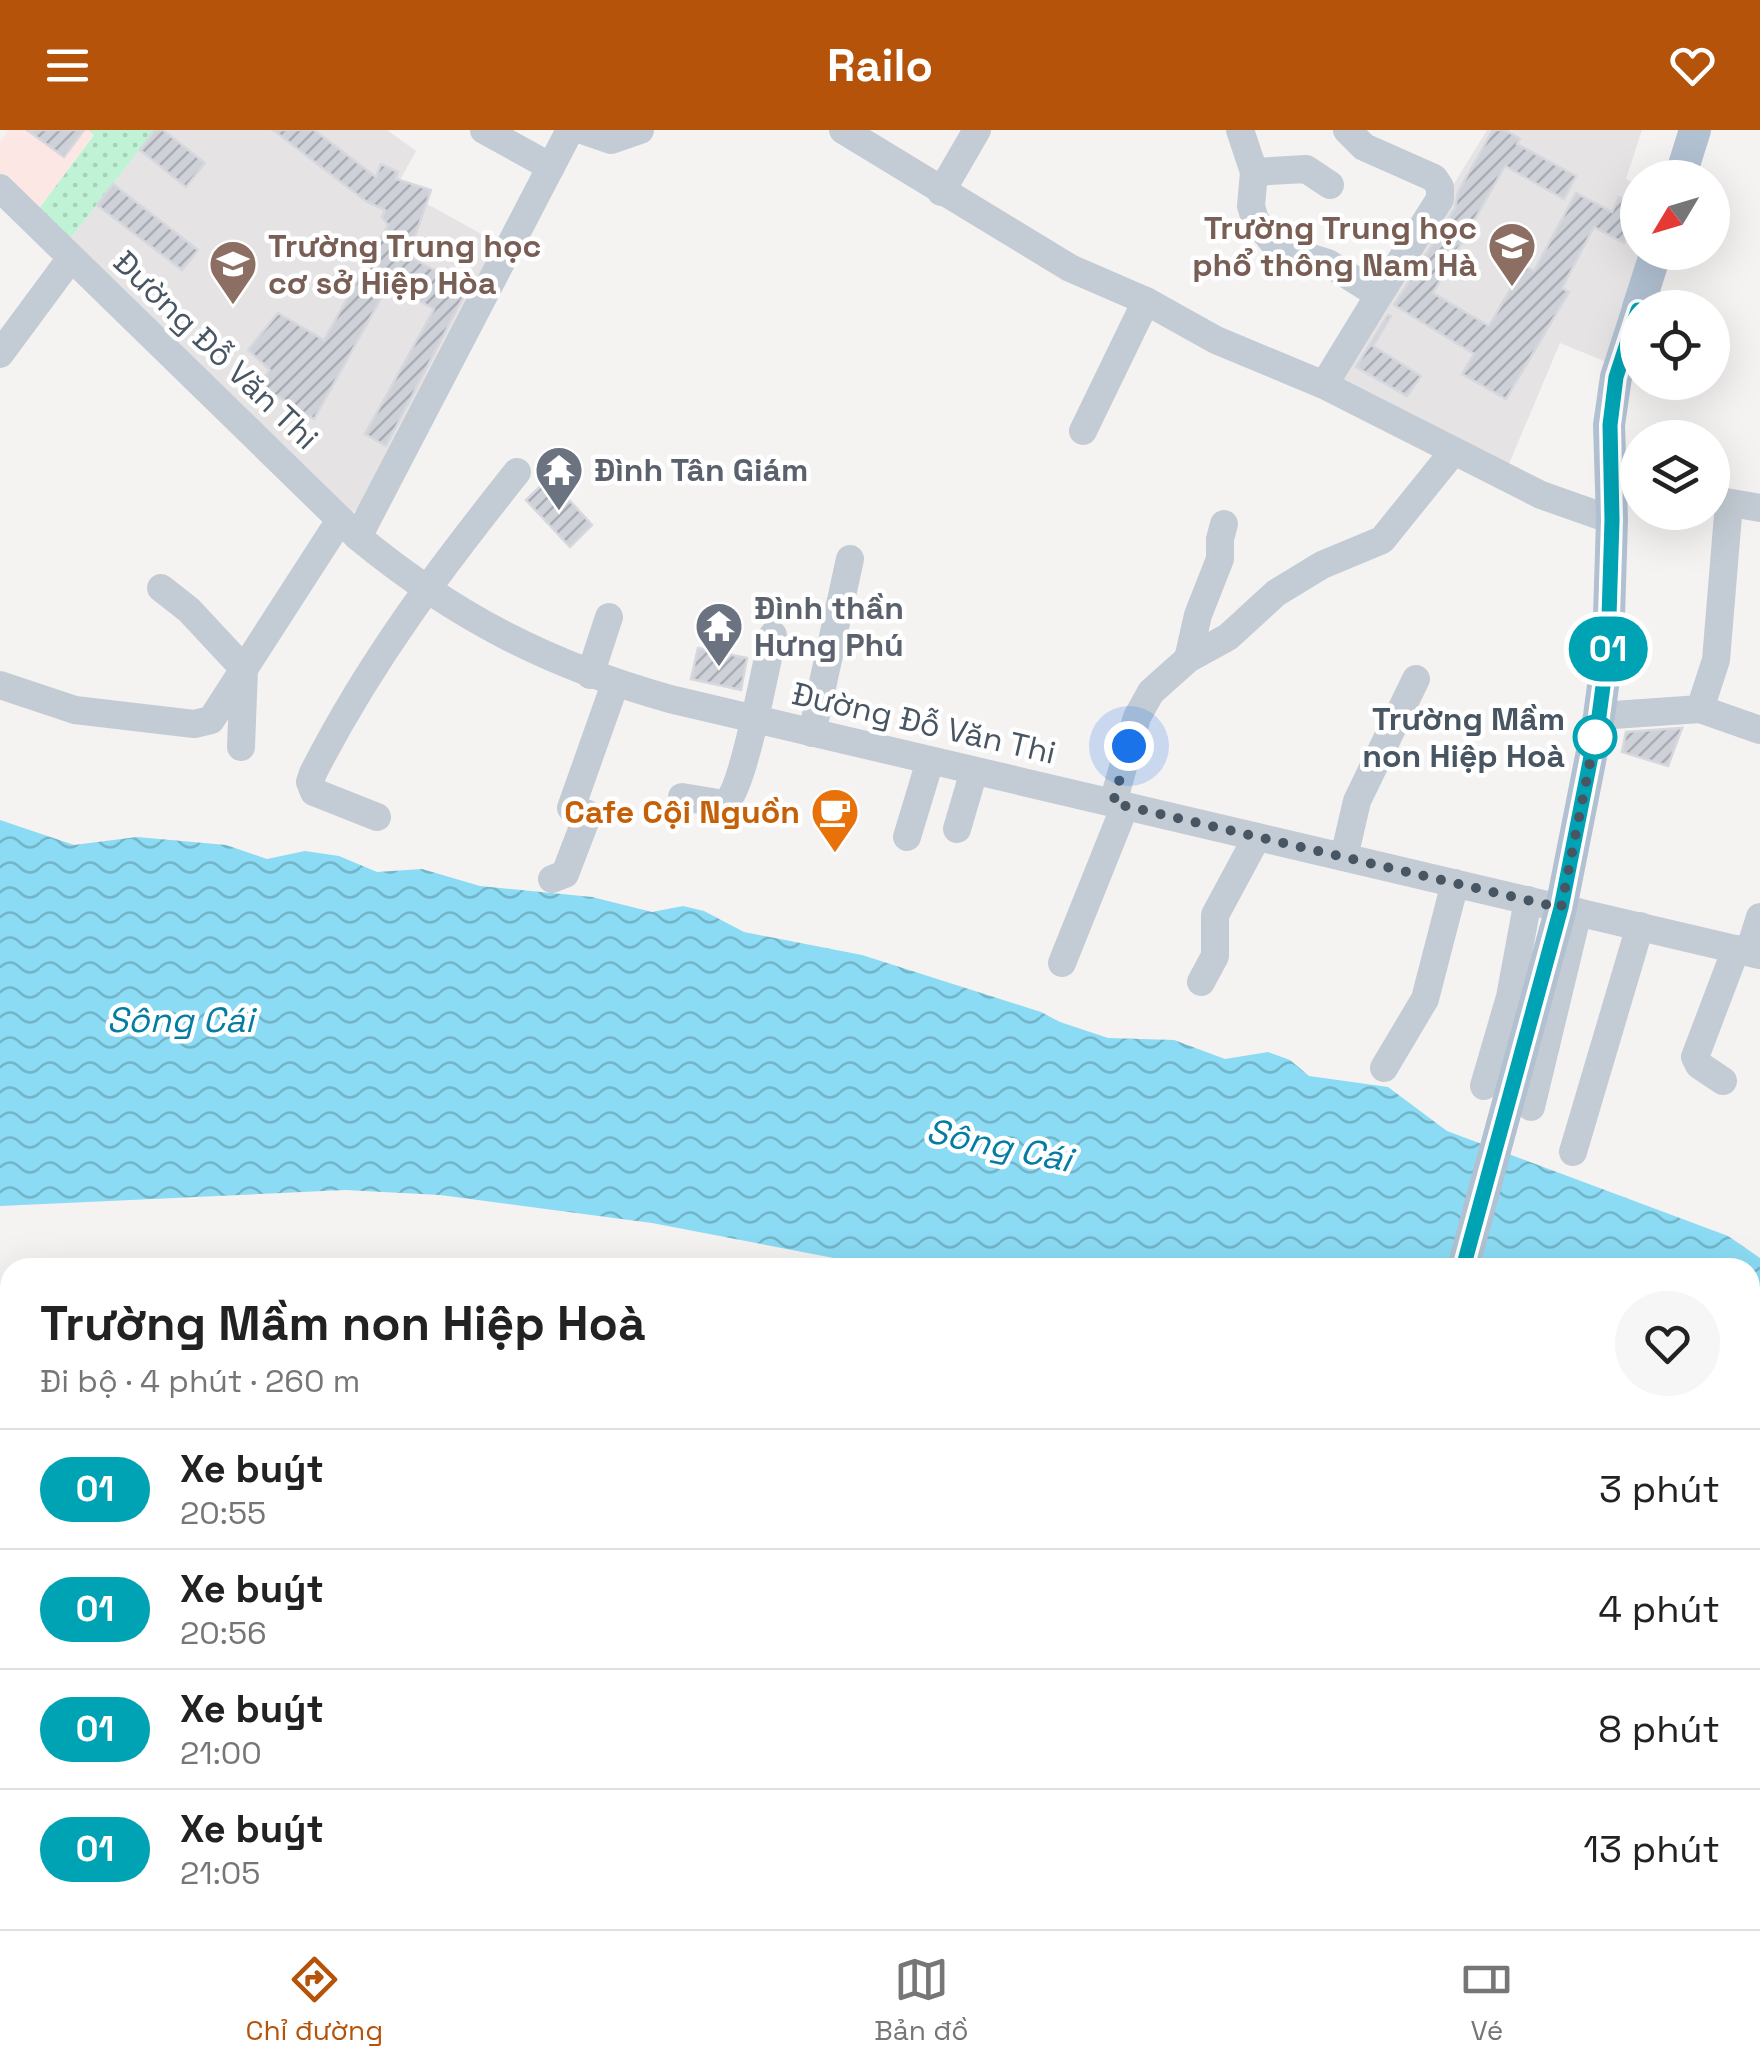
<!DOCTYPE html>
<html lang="vi">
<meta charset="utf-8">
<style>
:root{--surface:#fff;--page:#f6f6f6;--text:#222;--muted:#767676;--line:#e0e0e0;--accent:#b45309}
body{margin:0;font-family:"Space Grotesk",sans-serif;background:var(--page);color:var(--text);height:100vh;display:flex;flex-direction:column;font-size:38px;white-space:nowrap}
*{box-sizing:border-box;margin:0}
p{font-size:32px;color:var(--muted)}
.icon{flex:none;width:55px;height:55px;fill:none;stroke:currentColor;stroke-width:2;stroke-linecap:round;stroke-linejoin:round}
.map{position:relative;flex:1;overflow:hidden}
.drawer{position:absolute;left:0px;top:1128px;width:1760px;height:672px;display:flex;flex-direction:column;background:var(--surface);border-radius:30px 30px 0 0;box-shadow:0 10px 40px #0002}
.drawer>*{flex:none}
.badge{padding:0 20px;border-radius:32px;font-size:35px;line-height:65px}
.needle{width:65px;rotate:232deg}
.buttons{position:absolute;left:1620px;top:30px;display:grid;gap:20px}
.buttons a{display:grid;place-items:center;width:110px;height:110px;border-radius:50%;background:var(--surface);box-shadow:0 10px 40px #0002;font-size:50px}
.you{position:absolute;width:50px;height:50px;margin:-25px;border:8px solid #fff;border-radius:50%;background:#1a73e8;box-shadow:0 0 0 15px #1a73e833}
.map>.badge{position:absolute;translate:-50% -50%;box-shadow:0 0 0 5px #fff}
.round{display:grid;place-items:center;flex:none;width:105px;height:105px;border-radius:52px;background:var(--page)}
.summary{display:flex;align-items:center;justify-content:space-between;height:170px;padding:0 40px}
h1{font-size:48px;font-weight:800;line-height:75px}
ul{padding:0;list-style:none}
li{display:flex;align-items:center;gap:30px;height:120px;padding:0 40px;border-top:2px solid var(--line)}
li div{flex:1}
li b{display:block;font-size:38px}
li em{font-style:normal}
li .badge{min-width:110px;font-weight:700;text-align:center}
header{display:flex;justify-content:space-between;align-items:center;height:130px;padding:0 40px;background:var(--accent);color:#fff;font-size:45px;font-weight:800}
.menu{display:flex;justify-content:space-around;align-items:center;height:140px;border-top:2px solid var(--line);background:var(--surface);font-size:28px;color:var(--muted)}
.menu a{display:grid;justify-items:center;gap:5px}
.menu .selected{color:var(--accent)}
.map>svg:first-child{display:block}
.education{fill:#e6e3e4}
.medical{fill:#fde7e4}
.grass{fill:url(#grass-dots)}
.water{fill:url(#water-waves)}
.building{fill:url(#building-hatch);stroke:#d6d8de;stroke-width:2.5}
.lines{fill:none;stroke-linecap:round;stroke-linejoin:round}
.minor{stroke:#c3ccd4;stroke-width:28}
.major{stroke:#b1c1d2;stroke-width:32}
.rail-casing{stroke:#b4b7bd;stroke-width:9}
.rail{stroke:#fff;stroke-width:5;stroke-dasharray:15;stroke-linecap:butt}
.line-casing{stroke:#fff;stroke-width:22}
.line{stroke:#00a3b4;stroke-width:15}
.walk{stroke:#485562;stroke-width:10;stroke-dasharray:0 18}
.stop-dot{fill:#fff;stroke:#00a3b4;stroke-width:5}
.labels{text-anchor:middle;stroke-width:9;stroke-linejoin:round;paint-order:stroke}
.education-label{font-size:32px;font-weight:bold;fill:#785e54;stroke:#fff;text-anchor:end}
.street-label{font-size:32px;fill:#485562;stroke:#fff}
.worship-label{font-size:32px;font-weight:bold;fill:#5b616d;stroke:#fff;text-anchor:start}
.stop-label{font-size:32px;font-weight:bold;fill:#485562;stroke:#fff;text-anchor:end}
.food-label{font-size:32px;font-weight:bold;fill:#c56008;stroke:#fff;text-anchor:end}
.water-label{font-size:35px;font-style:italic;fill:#047da2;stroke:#fff}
</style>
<header><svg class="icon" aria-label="menu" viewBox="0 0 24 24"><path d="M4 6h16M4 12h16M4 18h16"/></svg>Railo<svg class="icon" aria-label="heart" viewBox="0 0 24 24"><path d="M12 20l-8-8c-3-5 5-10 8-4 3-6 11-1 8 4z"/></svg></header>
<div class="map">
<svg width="1760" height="1799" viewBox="0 0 1760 1799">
<defs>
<pattern id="grass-dots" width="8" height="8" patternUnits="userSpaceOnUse" patternTransform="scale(2.5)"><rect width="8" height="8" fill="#c0f3d5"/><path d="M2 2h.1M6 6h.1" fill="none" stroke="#a6d2b9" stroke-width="1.8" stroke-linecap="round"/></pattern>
<pattern id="water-waves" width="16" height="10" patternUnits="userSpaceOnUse" patternTransform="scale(2.5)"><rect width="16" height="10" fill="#8adbf3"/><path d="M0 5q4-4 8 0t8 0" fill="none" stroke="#73b4c8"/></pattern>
<pattern id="building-hatch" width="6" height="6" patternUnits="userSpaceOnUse" patternTransform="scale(2.5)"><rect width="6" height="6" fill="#ced1d8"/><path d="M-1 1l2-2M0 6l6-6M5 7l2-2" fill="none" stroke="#a9acb3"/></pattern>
</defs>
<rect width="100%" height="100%" fill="#f5f2f2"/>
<!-- education -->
<g class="education">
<path d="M155 0H387L416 21 400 50 431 60 427 74 505 117 374 364 346 389 63 118Z"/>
<path d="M1487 0H1642L1626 49 1637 54 1638 122 1644 123 1609 233 1560 213 1506 341 1333 252Z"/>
</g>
<!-- medical -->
<path class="medical" d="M9 0H88L94 4 32 88 0 58V12Z"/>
<!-- grass -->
<path class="grass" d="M88 0H155L63 118 32 88 94 5Z"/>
<!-- water -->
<path class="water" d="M0 690 74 715 137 707 226 715 267 729 305 721 339 726 377 742 422 739 480 756 592 767 652 782 683 776 704 781 744 802 862 825 1041 882 1060 892 1108 908 1174 910 1225 929 1268 922 1290 930 1309 946 1388 957 1447 1001 1728 1106 1760 1128V1424L1750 1415V1138H886L652 1093 440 1065 345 1060 0 1076Z"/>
<!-- building -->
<g class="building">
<path d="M27 0H84L64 27Z"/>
<path d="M155 0H163L205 33 186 57 140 20Z"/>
<path d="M273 0H314L376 47 381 34 398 42 396 49 431 60 408 126 468 158 386 316 365 304 434 179 389 154 314 289 277 266 273 271 256 258 270 240 248 220 278 183 324 210 388 95 382 87 385 80 367 72Z"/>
<path d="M1493 0H1505L1520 9 1517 14 1576 46 1564 69 1505 36 1433 163 1489 196 1524 135 1534 141 1576 63 1612 82 1619 67 1638 77V88L1624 113 1594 97 1562 158 1569 162 1506 269 1462 244 1474 224 1394 175 1455 78 1458 62Z"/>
<path d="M113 54 198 120 182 140 97 75Z"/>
<path d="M1388 185 1391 186 1373 216 1421 246 1407 266 1356 237Z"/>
<path d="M549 348 592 395 570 417 526 370Z"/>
<path d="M698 518 747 528 741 560 691 549Z"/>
<path d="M1682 598 1668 636 1622 622 1626 602Z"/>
</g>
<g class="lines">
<!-- minor -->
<g class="minor">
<path d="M484 0 551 37"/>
<path d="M582 0 611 10 640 0"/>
<path d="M843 0 1070 138 1146 171 1216 210 1324 255 1541 365 1612 390"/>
<path d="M1240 0 1254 42 1251 76 1255 90 1277 117 1328 133 1379 165 1324 255"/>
<path d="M1347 0 1364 17 1434 48 1440 57V69L1379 165"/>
<path d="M1254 42 1306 39 1330 55"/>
<path d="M0 58 358 407C455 487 549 535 670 569L1760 825"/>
<path d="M941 62 977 0"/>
<path d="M0 224 71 128"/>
<path d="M1083 301 1146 171"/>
<path d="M1611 356 1638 359"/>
<path d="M1714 370 1760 378"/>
<path d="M358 407 570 0"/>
<path d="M161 458 189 480 244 539 241 617"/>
<path d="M1188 529 1198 485 1220 429V409L1224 394"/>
<path d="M590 545 609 487"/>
<path d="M0 555 75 580 194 594 211 590 340 390"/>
<path d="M1700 579 1760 600"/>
<path d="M1599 586 1700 579 1716 530 1729 373"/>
<path d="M812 603 850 429"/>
<path d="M682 667 724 674C743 663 766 534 773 505"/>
<path d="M1113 673 1137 587 1151 562 1188 529 1228 507 1276 463 1322 435 1382 410 1453 322"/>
<path d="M377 687 314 662 310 652 313 643C370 531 439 440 517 342"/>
<path d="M957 699 974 641"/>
<path d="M907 707 930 631"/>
<path d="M1344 727 1357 671 1416 549"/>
<path d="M552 749 565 744 588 684 571 678 615 554"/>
<path d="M1749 822 1760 787"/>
<path d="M1062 833 1125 676"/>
<path d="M1201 852 1215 826V785L1257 707"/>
<path d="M1384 938 1425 869 1455 753"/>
<path d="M1723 951 1699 935 1695 927 1736 819"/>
<path d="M1484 956 1510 867 1528 770"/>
<path d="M1531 977 1578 782"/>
<path d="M1573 1022 1640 796"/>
<path d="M0 1288 10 1260"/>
<path d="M0 1499 10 1500"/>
<path d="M0 1613 10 1615"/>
</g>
<!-- major -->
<g class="major">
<path d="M1680 48 1695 0"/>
<path d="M1638 178 1656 122"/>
<path d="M1463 1138 1561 778 1599 586 1608 519 1612 390 1609 295 1616 247 1638 179"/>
<path d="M1416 1790 1422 1799"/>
<path d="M201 1799 202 1790"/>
</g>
<!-- rail casing -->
<g class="rail-casing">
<g id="rail">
<path d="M1750 1704 1760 1696"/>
<path d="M1633 1799 1644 1790"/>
</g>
</g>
<!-- rail -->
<use href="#rail" class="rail"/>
</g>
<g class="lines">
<!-- line casing -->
<g class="line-casing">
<path id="line" d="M1463 1138 1561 778 1599 586 1608 519 1612 390 1610 295 1616 247 1638 180"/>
</g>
<!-- line -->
<use href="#line" class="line"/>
<!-- walk -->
<path class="walk" d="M1129 616 1113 673 1561 778 1595 607"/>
</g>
<!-- icons -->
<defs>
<g id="school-pin" transform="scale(2.5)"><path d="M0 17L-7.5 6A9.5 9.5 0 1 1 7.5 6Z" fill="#8d6e63" stroke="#fff"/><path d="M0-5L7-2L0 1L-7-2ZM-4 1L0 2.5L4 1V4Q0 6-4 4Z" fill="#fff"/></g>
<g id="temple-pin" transform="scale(2.5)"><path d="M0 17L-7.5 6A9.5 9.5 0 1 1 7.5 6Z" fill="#6b7280" stroke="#fff"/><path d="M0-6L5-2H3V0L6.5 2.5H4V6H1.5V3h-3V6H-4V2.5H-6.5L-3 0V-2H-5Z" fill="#fff"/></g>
<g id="cafe-pin" transform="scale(2.5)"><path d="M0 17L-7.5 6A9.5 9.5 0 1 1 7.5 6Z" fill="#e8710a" stroke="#fff"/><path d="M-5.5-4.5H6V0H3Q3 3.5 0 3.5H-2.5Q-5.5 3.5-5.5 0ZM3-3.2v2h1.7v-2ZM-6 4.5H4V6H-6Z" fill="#fff"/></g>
</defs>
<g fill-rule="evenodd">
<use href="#school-pin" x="1512" y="116"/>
<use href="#school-pin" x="233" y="134"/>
<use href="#temple-pin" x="559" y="340"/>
<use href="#temple-pin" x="719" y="496"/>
<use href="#cafe-pin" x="835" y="682"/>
</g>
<!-- markers -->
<circle class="stop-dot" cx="1595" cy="607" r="20"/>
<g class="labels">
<!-- education labels -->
<g class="education-label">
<text x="1477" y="109">Trường Trung học<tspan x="1477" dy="37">phổ thông Nam Hà</tspan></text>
<text x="268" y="127" text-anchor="start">Trường Trung học<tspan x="268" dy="37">cơ sở Hiệp Hòa</tspan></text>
</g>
<!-- street labels -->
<g class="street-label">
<text transform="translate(216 220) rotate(44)" y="11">Đường Đỗ Văn Thi</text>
<text transform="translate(924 593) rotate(13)" y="11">Đường Đỗ Văn Thi</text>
</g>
<!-- worship labels -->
<g class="worship-label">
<text x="594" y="351">Đình Tân Giám</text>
<text x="754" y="489">Đình thần<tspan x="754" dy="37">Hưng Phú</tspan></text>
</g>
<!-- stop labels -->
<g class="stop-label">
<text x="1565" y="600">Trường Mầm<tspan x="1565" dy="37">non Hiệp Hoà</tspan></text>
</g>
<!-- food labels -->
<g class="food-label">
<text x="800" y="693">Cafe Cội Nguồn</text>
</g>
<!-- water labels -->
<g class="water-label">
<text x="180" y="902">Sông Cái</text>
<text transform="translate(999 1015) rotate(12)" y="12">Sông Cái</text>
</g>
</g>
</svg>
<div class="buttons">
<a><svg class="needle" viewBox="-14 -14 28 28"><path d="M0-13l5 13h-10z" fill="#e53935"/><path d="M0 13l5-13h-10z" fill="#767676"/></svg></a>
<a><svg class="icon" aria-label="locate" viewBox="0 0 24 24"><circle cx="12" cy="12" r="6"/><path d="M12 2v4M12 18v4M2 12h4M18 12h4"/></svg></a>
<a><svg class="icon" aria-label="layers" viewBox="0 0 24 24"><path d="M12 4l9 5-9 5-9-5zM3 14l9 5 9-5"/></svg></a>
</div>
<div class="you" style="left:1129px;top:616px"></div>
<b class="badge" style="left:1608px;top:519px;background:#00a3b4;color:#fff">01</b>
<section class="drawer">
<div class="summary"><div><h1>Trường Mầm non Hiệp Hoà</h1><p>Đi bộ · 4 phút · 260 m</p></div><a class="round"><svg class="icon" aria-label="heart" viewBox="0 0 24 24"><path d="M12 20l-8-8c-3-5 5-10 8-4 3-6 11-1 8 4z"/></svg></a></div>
<ul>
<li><span class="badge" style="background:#00a3b4;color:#fff">01</span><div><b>Xe buýt</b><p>20:55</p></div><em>3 phút</em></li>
<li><span class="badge" style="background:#00a3b4;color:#fff">01</span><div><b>Xe buýt</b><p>20:56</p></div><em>4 phút</em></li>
<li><span class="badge" style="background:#00a3b4;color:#fff">01</span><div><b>Xe buýt</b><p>21:00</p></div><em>8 phút</em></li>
<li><span class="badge" style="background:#00a3b4;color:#fff">01</span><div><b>Xe buýt</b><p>21:05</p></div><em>13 phút</em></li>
</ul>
</section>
</div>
<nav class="menu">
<a class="selected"><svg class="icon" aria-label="directions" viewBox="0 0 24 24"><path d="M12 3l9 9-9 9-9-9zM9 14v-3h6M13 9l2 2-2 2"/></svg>Chỉ đường</a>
<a><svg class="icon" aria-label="map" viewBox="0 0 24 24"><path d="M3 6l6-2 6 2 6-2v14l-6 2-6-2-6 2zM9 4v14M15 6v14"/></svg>Bản đồ</a>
<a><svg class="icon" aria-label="tickets" viewBox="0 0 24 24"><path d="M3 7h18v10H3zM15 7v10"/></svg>Vé</a>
</nav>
